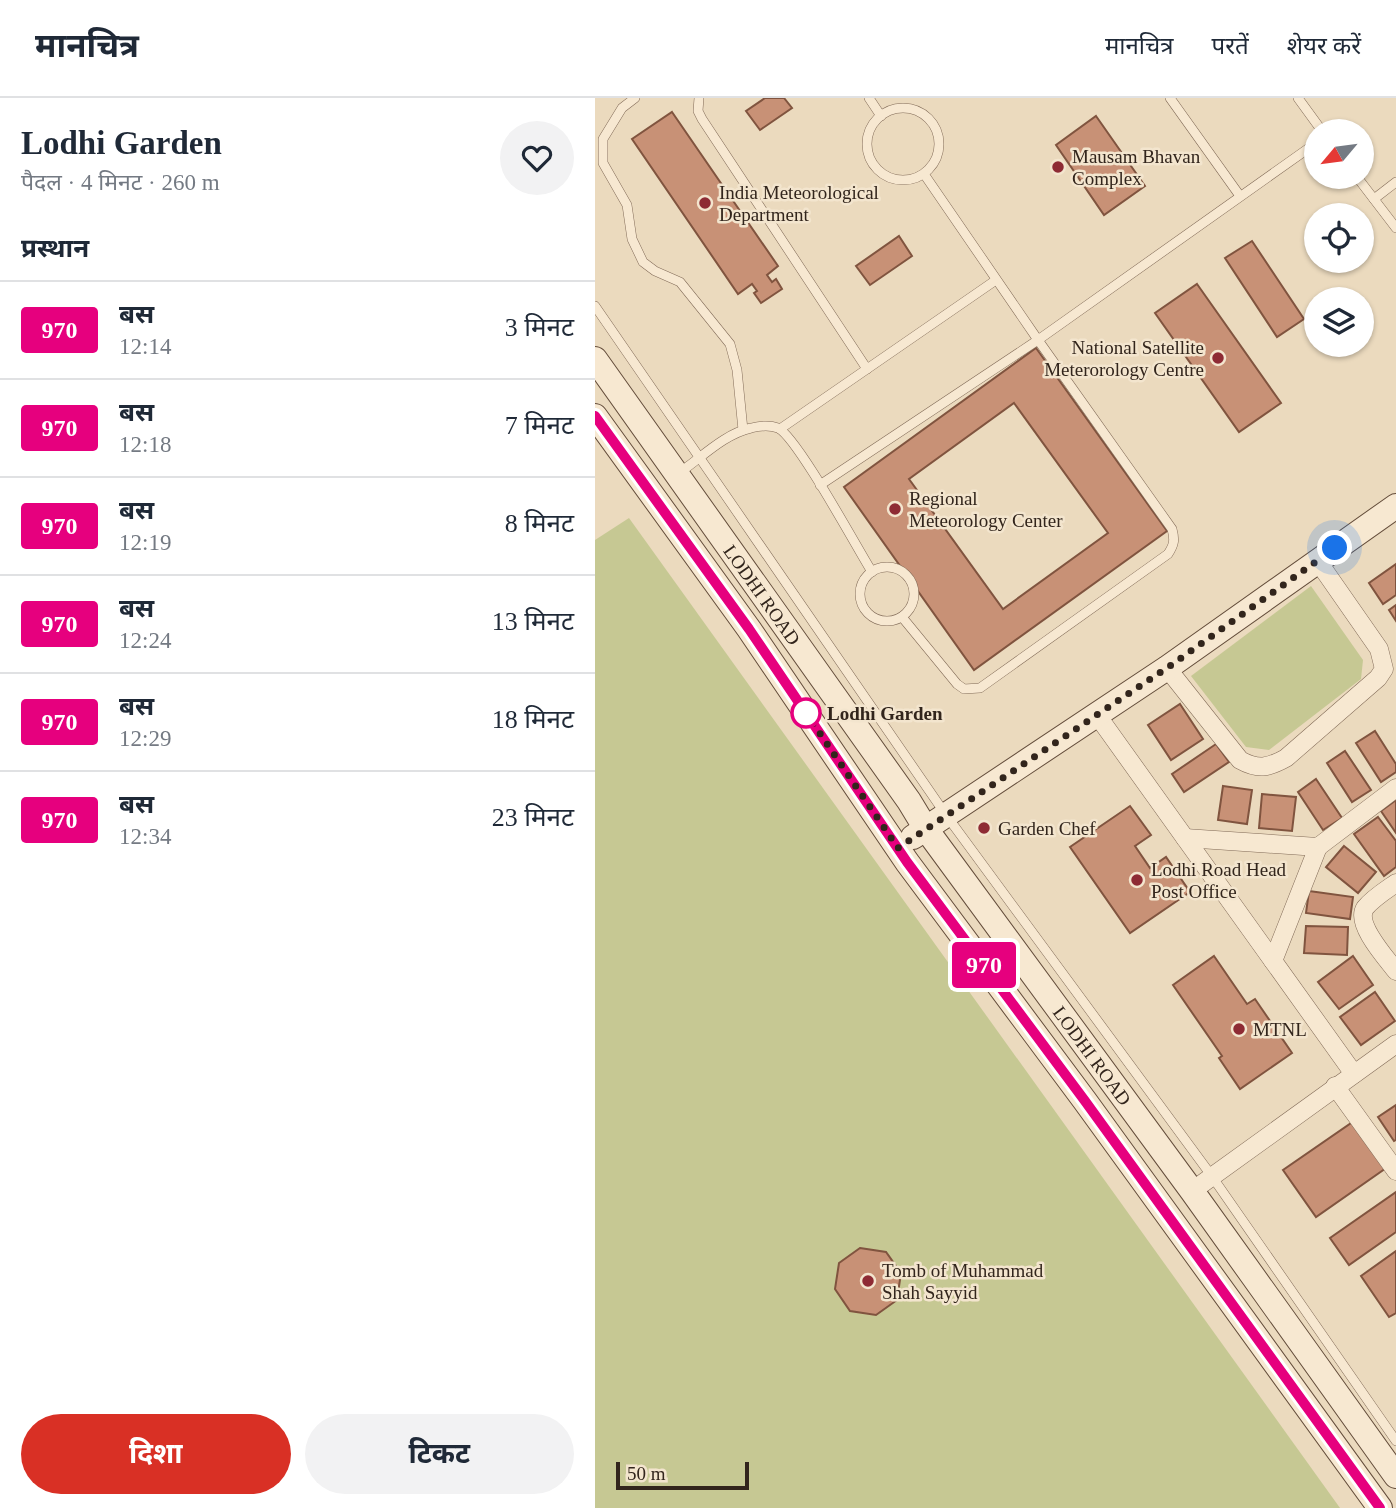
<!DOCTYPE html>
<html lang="hi">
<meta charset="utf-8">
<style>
:root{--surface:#fff;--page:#f2f2f3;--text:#1f2937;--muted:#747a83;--line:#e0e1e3;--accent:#d93025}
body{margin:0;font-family:"Times New Roman","Noto Sans Devanagari",serif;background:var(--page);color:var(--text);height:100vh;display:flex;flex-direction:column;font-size:26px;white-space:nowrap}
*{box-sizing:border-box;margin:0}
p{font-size:23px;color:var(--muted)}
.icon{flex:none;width:38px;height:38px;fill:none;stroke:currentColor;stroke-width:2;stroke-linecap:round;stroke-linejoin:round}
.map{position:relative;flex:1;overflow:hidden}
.drawer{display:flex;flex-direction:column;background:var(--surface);width:595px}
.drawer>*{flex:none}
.badge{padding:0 14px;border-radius:5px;font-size:24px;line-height:46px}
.needle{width:46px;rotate:241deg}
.buttons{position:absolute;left:709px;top:21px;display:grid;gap:14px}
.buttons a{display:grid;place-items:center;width:70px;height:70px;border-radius:50%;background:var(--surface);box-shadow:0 2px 5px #0004;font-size:35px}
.scale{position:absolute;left:21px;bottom:18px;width:133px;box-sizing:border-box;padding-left:7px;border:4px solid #32251c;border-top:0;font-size:19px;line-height:24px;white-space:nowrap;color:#32251c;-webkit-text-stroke:5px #f3e5ce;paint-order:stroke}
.you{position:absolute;width:35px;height:35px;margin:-18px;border:5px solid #fff;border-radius:50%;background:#1a73e8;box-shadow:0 0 0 10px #1a73e833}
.map>.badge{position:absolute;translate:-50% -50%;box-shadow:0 0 0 4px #fff}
h2{padding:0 21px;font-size:26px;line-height:63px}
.round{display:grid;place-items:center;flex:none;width:74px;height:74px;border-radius:37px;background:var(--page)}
.overview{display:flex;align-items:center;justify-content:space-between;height:119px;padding:0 21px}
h1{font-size:33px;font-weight:700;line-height:52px}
.primary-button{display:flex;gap:14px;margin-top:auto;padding:14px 21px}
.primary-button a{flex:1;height:80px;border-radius:42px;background:var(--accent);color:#fff;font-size:28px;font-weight:700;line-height:80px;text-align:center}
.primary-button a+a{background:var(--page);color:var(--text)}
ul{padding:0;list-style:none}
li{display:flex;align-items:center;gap:21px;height:98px;padding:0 21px;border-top:2px solid var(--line)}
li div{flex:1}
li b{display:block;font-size:26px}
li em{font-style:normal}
li .badge{min-width:77px;font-weight:700;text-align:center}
header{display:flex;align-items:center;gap:42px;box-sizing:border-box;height:98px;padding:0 35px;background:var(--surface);border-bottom:2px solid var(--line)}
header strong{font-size:33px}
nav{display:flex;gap:38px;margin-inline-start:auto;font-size:24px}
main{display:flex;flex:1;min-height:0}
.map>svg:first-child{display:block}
.green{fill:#c6c893}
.building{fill:#c89176;stroke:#80543f;stroke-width:2;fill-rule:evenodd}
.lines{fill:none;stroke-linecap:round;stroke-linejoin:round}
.lane-casing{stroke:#826b58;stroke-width:10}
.street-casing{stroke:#826b58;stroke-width:19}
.secondary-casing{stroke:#644d3b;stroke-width:26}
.lane{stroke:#f7e8d1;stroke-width:9}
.street{stroke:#f7e8d1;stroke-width:18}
.secondary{stroke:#f7e8d1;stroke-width:24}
.line-casing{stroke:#fff;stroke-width:16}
.line{stroke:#e6007e;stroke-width:10}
.walk{stroke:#32251c;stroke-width:7;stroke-dasharray:0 12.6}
.poi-dot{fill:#8e2b34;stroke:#f3e5ce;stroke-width:2.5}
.stop-dot{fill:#fff;stroke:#e6007e;stroke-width:3.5}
.labels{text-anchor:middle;stroke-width:5;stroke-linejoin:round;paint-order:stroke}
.poi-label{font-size:19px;fill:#32251c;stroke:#f3e5ce;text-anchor:start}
.street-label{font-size:19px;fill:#32251c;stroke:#f3e5ce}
.stop-label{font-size:19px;font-weight:bold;fill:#32251c;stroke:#f3e5ce;text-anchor:start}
</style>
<header>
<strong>मानचित्र</strong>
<nav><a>मानचित्र</a><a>परतें</a><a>शेयर करें</a></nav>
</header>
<main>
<section class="drawer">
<div class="overview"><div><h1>Lodhi Garden</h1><p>पैदल · 4 मिनट · 260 m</p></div><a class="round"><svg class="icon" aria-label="heart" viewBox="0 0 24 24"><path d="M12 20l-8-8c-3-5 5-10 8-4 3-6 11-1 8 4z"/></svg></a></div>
<h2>प्रस्थान</h2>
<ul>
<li><span class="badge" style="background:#e6007e;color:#fff">970</span><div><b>बस</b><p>12:14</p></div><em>3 मिनट</em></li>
<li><span class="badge" style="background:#e6007e;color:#fff">970</span><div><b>बस</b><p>12:18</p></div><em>7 मिनट</em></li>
<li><span class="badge" style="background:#e6007e;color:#fff">970</span><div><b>बस</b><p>12:19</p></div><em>8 मिनट</em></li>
<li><span class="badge" style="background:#e6007e;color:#fff">970</span><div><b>बस</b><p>12:24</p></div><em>13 मिनट</em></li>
<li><span class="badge" style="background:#e6007e;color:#fff">970</span><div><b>बस</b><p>12:29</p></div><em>18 मिनट</em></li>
<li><span class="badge" style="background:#e6007e;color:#fff">970</span><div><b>बस</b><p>12:34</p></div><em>23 मिनट</em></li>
</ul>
<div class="primary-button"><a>दिशा</a><a>टिकट</a></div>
</section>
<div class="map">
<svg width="801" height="1410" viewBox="0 0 801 1410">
<rect width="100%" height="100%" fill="#ebdabe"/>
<!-- green -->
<g class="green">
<path d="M34 420 745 1410H0V442Z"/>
<path d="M716 488 768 562 766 581 674 652 651 649 596 578Z"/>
</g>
<!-- building -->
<g class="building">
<path d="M170 0H189L197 10 165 32 151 13Z"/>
<path d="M77 14 183 168 172 177 177 184 181 181 187 191 166 205 159 195 162 193 157 186 143 196 37 41Z"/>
<path d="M501 18 550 88 509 117 461 47Z"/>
<path d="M304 138 317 158 275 187 261 168Z"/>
<path d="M657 143 709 221 682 239 630 160Z"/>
<path d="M602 186 686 305 644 334 560 215Z"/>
<path d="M441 250 572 433 379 572 249 389ZM419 305 513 435 408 511 314 381Z"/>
<path d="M801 466V497L788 506 774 485Z"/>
<path d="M801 507V523L794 512Z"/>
<path d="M585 606 608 641 576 662 553 627Z"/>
<path d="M780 633 801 666V674L786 684 761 645Z"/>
<path d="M621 646 634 664 589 694 577 676Z"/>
<path d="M750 653 776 692 757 704 732 665Z"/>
<path d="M721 681 747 720 728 732 703 694Z"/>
<path d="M628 688 657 692 652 726 623 722Z"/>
<path d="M667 696 701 699 697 733 664 730Z"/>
<path d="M801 702V735L786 713Z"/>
<path d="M535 708 556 737 540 748 555 770 571 759 595 794 535 835 475 749Z"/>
<path d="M783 719 801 743V769L789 778 759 736Z"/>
<path d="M749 748 781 774 763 795 731 769Z"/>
<path d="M714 793 758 799 755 821 711 815Z"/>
<path d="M711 828 753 829 752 857 709 855Z"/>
<path d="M619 858 652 906 660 901 697 955 645 991 624 960 627 958 578 887Z"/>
<path d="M758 858 778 887 744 911 723 884Z"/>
<path d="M780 894 800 923 766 947 745 919Z"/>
<path d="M801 1007V1042L799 1043 783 1019Z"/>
<path d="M762 1021 794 1068 721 1119 688 1072Z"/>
<path d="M801 1094V1134L754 1167 735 1140Z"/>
<path d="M265 1150 291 1154 306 1175 302 1202 281 1217 255 1213 240 1191 244 1165Z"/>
<path d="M801 1153V1215L794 1219 766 1178Z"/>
</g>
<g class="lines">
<!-- lane casing -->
<g class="lane-casing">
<g id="lane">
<path d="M40 0 27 10 8 41V65L32 107 37 141 48 164 60 173 85 184 135 246 142 272 148 332"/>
<path d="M104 0 103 13 107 21 272 271"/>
<path d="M274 0 286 18"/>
<path d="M575 0 645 98"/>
<path d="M703 0 727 33"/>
<circle cx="308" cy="46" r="36"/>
<path d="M762 79 801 130"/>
<path d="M779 101 801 84"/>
<path d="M0 208 351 717 616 1077 801 1343"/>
<path d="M185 331 401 182"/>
<path d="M84 375C106 360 129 336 156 330 164 328 175 327 183 330 202 339 262 450 277 474"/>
<path d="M225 387 443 242 721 45"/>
<circle cx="292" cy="496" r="27"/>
<path d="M307 519 362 586 369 591 385 590 573 456C579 447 580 442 577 431L443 242 329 76"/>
</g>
</g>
<!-- street casing -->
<g class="street-casing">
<g id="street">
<path d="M572 570 645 662C663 672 673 670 691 660L783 580 789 571 784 551 722 462"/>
<path d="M502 617 759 976"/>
<path d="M590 740 723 749 801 690"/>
<path d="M801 785C791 792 778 800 770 810 760 826 791 860 801 873"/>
<path d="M678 863 723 749"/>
<path d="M740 988 801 1073"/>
<path d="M597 1093 801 946"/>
</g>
</g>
<!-- secondary casing -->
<g class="secondary-casing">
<g id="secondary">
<path id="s1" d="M0 261 314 703 331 731 597 1093 801 1378"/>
<path d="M0 318 154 531 312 764 490 1003 785 1410"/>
<path d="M318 739 572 570 801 408"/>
</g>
</g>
<!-- lane -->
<use href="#lane" class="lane"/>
<!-- street -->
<use href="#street" class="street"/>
<!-- secondary -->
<use href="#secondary" class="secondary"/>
</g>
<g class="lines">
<!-- line casing -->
<g class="line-casing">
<path id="line" d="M0 318 154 531 312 764 490 1003 785 1410"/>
</g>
<!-- line -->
<use href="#line" class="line"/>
<!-- walk -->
<path class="walk" d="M211 615 303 750 572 570 740 450"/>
</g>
<!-- markers -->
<g class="poi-dot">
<circle cx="463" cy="69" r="7"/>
<circle cx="110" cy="105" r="7"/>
<circle cx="623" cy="260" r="7"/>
<circle cx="300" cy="411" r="7"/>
<circle cx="389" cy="730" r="7"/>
<circle cx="542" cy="782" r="7"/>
<circle cx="644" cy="931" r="7"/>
<circle cx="273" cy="1183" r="7"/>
</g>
<circle class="stop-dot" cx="211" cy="615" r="14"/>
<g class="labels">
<!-- poi labels -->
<g class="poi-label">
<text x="477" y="65">Mausam Bhavan<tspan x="477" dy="22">Complex</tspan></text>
<text x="124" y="101">India Meteorological<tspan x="124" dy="22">Department</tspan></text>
<text x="609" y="256" text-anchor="end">National Satellite<tspan x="609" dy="22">Meterorology Centre</tspan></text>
<text x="314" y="407">Regional<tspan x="314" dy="22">Meteorology Center</tspan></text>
<text x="403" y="737">Garden Chef</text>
<text x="556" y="778">Lodhi Road Head<tspan x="556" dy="22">Post Office</tspan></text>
<text x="658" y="938">MTNL</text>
<text x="287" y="1179">Tomb of Muhammad<tspan x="287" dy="22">Shah Sayyid</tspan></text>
</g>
<!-- street labels -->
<g class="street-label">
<text dy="7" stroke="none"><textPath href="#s1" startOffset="289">LODHI ROAD</textPath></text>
<text dy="7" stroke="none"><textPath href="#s1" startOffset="856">LODHI ROAD</textPath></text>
</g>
<!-- stop labels -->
<g class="stop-label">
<text x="232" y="622">Lodhi Garden</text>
</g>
</g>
</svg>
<div class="buttons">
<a><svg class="needle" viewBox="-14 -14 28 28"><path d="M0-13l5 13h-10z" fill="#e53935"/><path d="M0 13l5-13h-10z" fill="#747a83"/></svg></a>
<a><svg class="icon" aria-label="locate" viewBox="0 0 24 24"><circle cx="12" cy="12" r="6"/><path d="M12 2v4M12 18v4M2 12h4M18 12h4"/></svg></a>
<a><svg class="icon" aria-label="layers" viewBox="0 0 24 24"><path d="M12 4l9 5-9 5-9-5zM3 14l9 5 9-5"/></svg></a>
</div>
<div class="scale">50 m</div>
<div class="you" style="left:740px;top:450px"></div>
<b class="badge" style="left:389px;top:867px;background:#e6007e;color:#fff">970</b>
</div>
</main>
